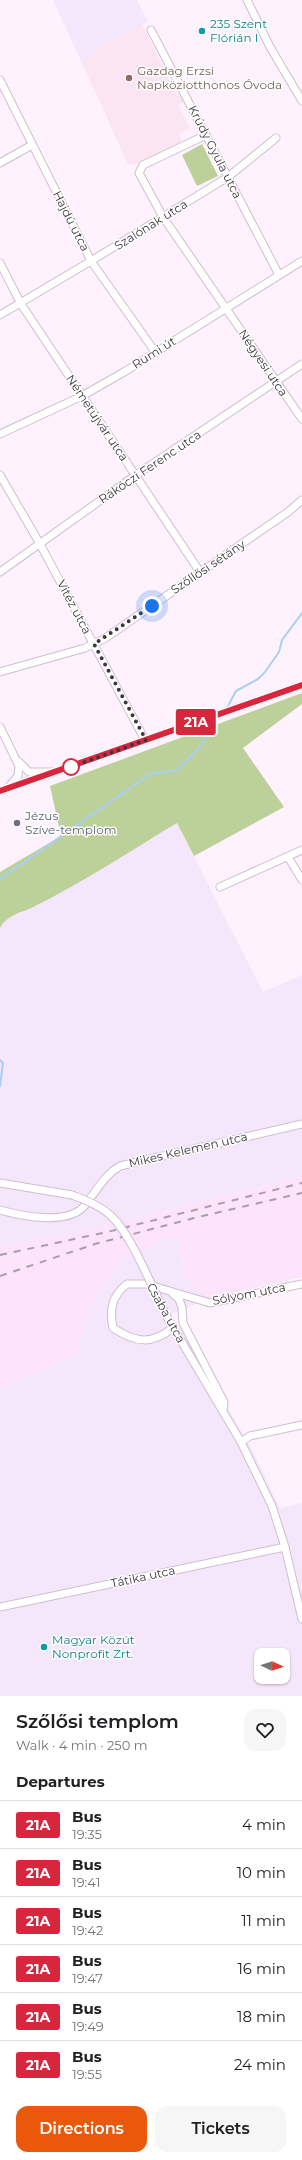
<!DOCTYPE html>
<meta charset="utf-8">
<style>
:root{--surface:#fff;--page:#f6f6f6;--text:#202124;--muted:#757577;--line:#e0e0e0;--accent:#ea580c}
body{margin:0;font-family:Montserrat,sans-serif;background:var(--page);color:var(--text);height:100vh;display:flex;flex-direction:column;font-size:15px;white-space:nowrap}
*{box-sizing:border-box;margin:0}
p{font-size:13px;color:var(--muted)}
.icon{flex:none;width:22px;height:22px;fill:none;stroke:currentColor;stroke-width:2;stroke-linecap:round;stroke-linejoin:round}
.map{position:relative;height:1696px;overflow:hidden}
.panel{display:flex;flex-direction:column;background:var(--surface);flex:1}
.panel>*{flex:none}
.badge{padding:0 8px;border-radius:3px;font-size:14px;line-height:26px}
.needle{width:26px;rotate:94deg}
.fabs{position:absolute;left:254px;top:1648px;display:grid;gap:8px}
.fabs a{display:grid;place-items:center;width:36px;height:36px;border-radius:8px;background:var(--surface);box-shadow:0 1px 3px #0004;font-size:20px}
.you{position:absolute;width:20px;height:20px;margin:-10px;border:3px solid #fff;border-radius:50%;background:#1a73e8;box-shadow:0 0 0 6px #1a73e833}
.map>.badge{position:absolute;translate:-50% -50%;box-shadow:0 0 0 2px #fff}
h2{padding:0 16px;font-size:15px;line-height:36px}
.round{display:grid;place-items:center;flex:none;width:42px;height:42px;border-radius:12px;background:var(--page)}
.head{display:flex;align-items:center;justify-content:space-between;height:68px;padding:0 16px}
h1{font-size:19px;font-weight:600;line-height:30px}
.action{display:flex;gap:8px;margin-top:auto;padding:8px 16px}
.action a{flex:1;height:46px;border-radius:12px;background:var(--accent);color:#fff;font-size:16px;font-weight:600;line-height:46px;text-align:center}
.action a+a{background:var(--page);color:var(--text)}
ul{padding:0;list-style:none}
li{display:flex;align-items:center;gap:12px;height:48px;padding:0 16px;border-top:1px solid var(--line)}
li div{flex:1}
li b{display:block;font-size:15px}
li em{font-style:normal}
li .badge{min-width:44px;font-weight:700;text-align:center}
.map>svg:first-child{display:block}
.built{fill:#fde3fb}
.industrial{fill:#f4e7fb;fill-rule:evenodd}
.education{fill:#fbe5f3}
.green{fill:#bcd09a}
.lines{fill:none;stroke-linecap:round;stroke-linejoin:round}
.stream{stroke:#a9cef8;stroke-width:2}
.minor-casing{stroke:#d0bdcf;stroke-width:9}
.minor{stroke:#fff;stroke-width:7}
.rail{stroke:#a89ea8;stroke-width:2;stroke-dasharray:7 7;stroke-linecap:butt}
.minor-bridge-casing{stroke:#d0bdcf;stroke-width:9;stroke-linecap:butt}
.minor-bridge{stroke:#fff;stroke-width:7}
.line-casing{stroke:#fff;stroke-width:9}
.line{stroke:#d7263d;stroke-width:6}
.walk{stroke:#3f373f;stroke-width:4;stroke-dasharray:0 7.2}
.culture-dot{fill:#0f9aa8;stroke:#fff;stroke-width:1.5}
.education-dot{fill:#8d6e63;stroke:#fff;stroke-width:1.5}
.stop-dot{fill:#fff;stroke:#d7263d;stroke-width:2}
.worship-dot{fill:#6b7280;stroke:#fff;stroke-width:1.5}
.labels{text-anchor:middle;stroke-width:3;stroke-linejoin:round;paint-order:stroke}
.culture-label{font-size:12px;fill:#0d838f;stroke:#fff;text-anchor:start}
.education-label{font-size:12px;fill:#785e54;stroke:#fff;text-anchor:start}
.street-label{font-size:12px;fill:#3f373f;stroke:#fff}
.worship-label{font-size:12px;fill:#5b616d;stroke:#fff;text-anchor:start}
</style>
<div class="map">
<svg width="302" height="1696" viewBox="0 0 302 1696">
<rect width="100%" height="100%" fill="#fef2fe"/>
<!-- built -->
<path class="built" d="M302 1176V1277L210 1298 184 1279 177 1236 90 1308 76 1357 0 1388V1247L93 1228Z"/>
<!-- industrial -->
<g class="industrial">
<path d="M53 0H137L148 22 81 61Z"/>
<path d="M177 823 263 992 302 975V1176L93 1228 0 1247V928L5 920 35 906 62 891Z"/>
<path d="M177 1236 184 1279 210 1298 171 1314 252 1449 280 1508 302 1503V1696H0V1388L76 1357 90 1308 124 1257ZM261 1655H283V1677H261Z"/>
</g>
<!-- education -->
<path class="education" d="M142 25 178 96H181L184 102 178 105 190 128 179 134 182 141 134 165 128 164 81 61Z"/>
<!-- green -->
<g class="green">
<path d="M202 144 218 176 197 186 182 155Z"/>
<path d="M302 693V704L243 748 284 807 194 856 177 823C130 851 84 882 35 906 22 913 8 914 0 928V872L61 836 50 786Z"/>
</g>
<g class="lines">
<!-- stream -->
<g class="stream">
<path d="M226 710 236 691 258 679 265 672 279 652 282 640 302 613"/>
<path d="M0 879 150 774 177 770 199 748 206 738 211 723 224 714"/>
<path d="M0 1060 3 1063 0 1086"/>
</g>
<!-- minor casing -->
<g class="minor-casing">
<g id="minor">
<path d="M247 0 270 47 302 101"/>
<path d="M151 30 279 275"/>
<path d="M0 80 91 261 156 353"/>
<path d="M206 135 143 165 139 173 163 217 302 419"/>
<path d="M0 163 32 145"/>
<path d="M0 263 21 304 200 572"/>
<path d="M0 315 91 261 228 177 276 138"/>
<path d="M0 434 82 396 124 372 302 261"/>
<path d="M0 475 40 544 145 740"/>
<path d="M0 572 136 475 302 364"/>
<path d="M0 672 85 648 104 639 288 512 302 500"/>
<path d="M0 727 19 766 18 776 8 788"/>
<path d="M19 762 29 772H53"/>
<path d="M0 791 302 685"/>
<path d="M288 857 302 880"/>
<path d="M220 887 302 850"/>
<path d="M0 1183 72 1195"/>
<path d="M0 1210C22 1216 69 1226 85 1205 96 1192 104 1175 120 1166L302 1124"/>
<path d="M173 1294 179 1299 182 1308 183 1323 224 1402 223 1411"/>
<path d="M167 1317 241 1442 272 1506 285 1547 302 1619"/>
<path d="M174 1327C152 1345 136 1343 113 1328 109 1309 112 1296 127 1284H146L210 1303 302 1284"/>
<path d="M241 1442 250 1436 302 1425"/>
<path d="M0 1607 285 1547"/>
</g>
</g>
<!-- minor -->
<use href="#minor" class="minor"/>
<!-- rail -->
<g class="rail">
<path d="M0 1255 107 1232 302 1183"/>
<path d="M0 1276 95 1244 194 1218 302 1193"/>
</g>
<!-- minor-bridge casing -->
<g class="minor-bridge-casing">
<path id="minor-bridge" d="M72 1195C85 1200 99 1205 110 1215 131 1233 153 1290 167 1317"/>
</g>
<!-- minor-bridge -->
<use href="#minor-bridge" class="minor-bridge"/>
</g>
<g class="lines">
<!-- line casing -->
<g class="line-casing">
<path id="line" d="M0 791 302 685"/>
</g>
<!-- line -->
<use href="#line" class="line"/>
<!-- walk -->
<path class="walk" d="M71 767 146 740 94 644 152 606"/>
</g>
<!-- markers -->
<g class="culture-dot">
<circle cx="202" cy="31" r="4"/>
<circle cx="44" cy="1647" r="4"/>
</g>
<circle class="education-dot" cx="129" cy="78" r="4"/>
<circle class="stop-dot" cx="71" cy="767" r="8"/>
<circle class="worship-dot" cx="17" cy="823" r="4"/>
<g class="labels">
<!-- culture labels -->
<g class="culture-label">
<text x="210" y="28">235 Szent<tspan x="210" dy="14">Flórián I</tspan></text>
<text x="52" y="1644">Magyar Közút<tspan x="52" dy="14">Nonprofit Zrt.</tspan></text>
</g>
<!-- education labels -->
<g class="education-label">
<text x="137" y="75">Gazdag Erzsi<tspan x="137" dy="14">Napköziotthonos Óvoda</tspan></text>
</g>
<!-- street labels -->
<g class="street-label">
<text transform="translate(215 152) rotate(63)" y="4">Krúdy Gyula utca</text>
<text transform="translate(71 221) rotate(63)" y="4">Hajdú utca</text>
<text transform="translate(151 225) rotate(-32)" y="4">Szalónak utca</text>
<text transform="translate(154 353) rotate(-32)" y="4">Rumi út</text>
<text transform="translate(263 363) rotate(56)" y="4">Négyesi utca</text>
<text transform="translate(97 418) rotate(56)" y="4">Németújvár utca</text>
<text transform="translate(150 467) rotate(-34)" y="4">Rákóczi Ferenc utca</text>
<text transform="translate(208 567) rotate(-34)" y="4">Szőllősi sétány</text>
<text transform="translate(74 607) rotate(62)" y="4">Vitéz utca</text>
<text transform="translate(188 1150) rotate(-13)" y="4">Mikes Kelemen utca</text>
<text transform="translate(249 1294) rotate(-11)" y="4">Sólyom utca</text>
<text transform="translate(166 1313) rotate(61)" y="4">Csaba utca</text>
<text transform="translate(143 1577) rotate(-12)" y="4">Tátika utca</text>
</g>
<!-- worship labels -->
<g class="worship-label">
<text x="25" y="820">Jézus<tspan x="25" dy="14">Szíve-templom</tspan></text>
</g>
</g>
</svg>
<div class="fabs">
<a><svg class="needle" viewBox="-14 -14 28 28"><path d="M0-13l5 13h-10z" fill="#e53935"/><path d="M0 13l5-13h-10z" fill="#757577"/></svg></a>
</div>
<div class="you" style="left:152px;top:606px"></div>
<b class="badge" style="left:196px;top:722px;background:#d7263d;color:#fff">21A</b>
</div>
<section class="panel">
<div class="head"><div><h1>Szőlősi templom</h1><p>Walk · 4 min · 250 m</p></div><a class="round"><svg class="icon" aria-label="heart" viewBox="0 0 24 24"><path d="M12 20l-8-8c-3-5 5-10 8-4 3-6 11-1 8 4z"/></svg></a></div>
<h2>Departures</h2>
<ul>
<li><span class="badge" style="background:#d7263d;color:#fff">21A</span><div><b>Bus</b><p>19:35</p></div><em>4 min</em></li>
<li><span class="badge" style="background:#d7263d;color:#fff">21A</span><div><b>Bus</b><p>19:41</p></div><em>10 min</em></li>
<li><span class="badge" style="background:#d7263d;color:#fff">21A</span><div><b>Bus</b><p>19:42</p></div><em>11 min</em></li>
<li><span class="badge" style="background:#d7263d;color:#fff">21A</span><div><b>Bus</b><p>19:47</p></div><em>16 min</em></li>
<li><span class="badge" style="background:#d7263d;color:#fff">21A</span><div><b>Bus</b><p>19:49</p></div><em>18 min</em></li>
<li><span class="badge" style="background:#d7263d;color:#fff">21A</span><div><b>Bus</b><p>19:55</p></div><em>24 min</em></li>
</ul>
<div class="action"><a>Directions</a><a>Tickets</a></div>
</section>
